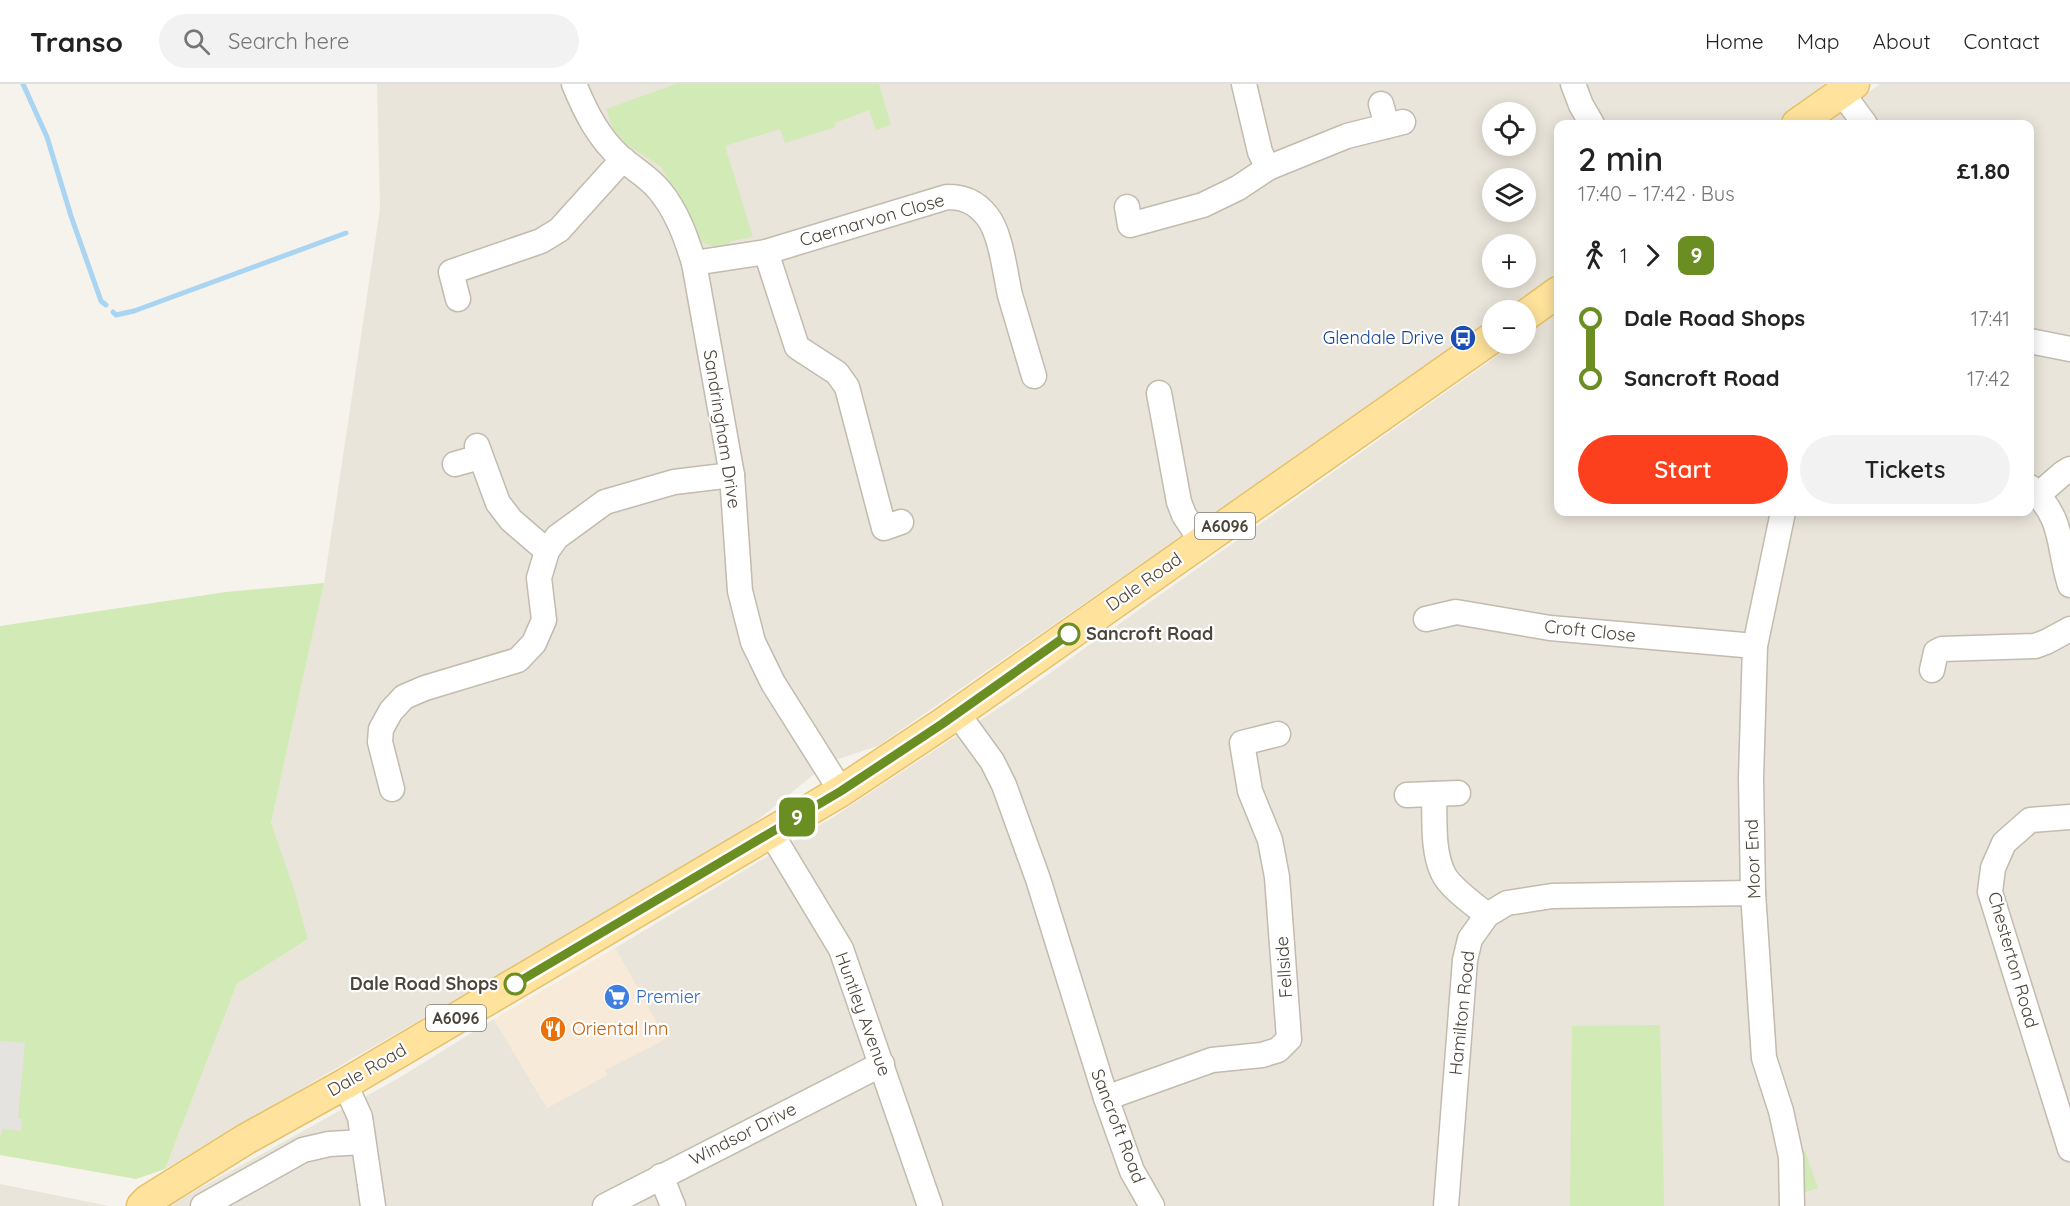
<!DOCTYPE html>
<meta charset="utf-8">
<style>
:root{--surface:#fff;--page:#f2f2f2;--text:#222;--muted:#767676;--line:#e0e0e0;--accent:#fc3f1d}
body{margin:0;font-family:Quicksand,sans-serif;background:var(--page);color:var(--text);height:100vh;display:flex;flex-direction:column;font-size:22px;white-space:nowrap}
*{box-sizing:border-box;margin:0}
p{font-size:20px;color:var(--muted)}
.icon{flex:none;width:33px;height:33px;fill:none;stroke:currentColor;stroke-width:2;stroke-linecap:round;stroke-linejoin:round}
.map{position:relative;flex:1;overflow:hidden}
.drawer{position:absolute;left:1554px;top:36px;width:480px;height:396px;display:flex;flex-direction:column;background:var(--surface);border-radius:12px;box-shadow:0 3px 15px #0003}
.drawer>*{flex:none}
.badge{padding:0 12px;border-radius:9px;font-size:21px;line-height:39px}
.controls{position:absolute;left:1482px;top:18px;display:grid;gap:12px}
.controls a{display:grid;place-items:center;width:54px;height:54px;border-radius:50%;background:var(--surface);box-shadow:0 3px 15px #0003;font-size:30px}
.map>.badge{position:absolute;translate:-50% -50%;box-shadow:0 0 0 3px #fff}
.legs{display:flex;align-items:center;gap:9px;height:66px;padding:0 24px;font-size:20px}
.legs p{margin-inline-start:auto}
.headline{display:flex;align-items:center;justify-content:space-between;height:102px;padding:0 24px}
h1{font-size:33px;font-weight:600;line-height:45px}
.primary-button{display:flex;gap:12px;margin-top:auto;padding:12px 24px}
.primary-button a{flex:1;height:69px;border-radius:36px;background:var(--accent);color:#fff;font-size:24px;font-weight:600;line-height:69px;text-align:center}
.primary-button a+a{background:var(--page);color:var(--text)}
ul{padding:0 24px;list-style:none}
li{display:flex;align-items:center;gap:21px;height:60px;font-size:22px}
li i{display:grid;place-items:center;width:9px;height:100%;margin:0 8px;background:currentColor}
li i::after{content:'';width:15px;height:15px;margin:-8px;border:4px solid;border-radius:50%;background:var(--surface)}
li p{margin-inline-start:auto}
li:first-child i{background:linear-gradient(#0000 50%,currentColor 0)}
li:last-child i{background:linear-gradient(currentColor 50%,#0000 0)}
header{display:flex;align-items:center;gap:36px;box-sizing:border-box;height:84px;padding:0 30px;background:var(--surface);border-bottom:2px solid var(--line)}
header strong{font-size:28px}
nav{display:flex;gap:33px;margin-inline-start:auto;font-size:21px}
.search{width:420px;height:54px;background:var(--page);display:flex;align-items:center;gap:15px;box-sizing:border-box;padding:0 21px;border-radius:33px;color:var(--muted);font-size:22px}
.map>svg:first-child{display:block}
.residential{fill:#eae5da;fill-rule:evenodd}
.commercial{fill:#f7ead8}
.green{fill:#d2eab5}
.parking{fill:#e5e3e0}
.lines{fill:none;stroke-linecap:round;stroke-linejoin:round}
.stream{stroke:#a9d4f2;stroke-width:5}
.minor-casing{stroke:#c2bbae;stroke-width:27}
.major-casing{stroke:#e6c16a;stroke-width:33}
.minor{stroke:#fff;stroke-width:24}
.major{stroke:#ffe39c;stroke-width:30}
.line-1-casing{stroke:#fff;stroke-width:14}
.line-1{stroke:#6b8e23;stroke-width:9}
.stop-1-dot{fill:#fff;stroke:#6b8e23;stroke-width:3}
.labels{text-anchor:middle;stroke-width:4.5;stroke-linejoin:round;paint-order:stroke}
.shield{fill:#fff;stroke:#817c74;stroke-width:1.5}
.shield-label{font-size:16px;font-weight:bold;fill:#4b4439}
.street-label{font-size:18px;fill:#4b4439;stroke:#fff}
.transit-label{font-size:18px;fill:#164399;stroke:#fff;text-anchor:end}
.stop-label{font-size:18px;font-weight:bold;fill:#4b4439;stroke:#fff;text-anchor:start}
.shop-label{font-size:18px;fill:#366cbe;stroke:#fff;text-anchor:start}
.food-label{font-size:18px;fill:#c56008;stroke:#fff;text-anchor:start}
</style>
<header>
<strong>Transo</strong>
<div class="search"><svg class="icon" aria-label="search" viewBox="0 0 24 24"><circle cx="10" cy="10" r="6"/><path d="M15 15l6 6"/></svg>Search here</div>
<nav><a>Home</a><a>Map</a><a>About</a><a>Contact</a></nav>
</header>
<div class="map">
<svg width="2070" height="1122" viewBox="0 0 2070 1122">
<rect width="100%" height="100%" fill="#f6f3ec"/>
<!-- residential -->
<g class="residential">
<path d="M377 0H1832L1775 40H1558V191L1507 226H1492V237L878 662 829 678 731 758 357 972 165 1085 237 900 308 855 271 739 324 499 380 125ZM1492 28H1526V62H1492ZM1492 94H1526V128H1492ZM1492 160H1526V194H1492Z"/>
<path d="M1880 0H2070V1122H168L402 992 494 935 547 1024 607 991 604 986 665 955 615 864 835 732 1023 608 1514 260H1526V251L1558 228V428H2030V40H1823Z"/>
<path d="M0 1100 109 1122H0Z"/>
</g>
<!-- commercial -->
<path class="commercial" d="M615 864 666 955 605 986 607 991 547 1024 494 935Z"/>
<!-- green -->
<g class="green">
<path d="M676 0H879L891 41 876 46 869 26 835 39V43L785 59 780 45 725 62 753 153 731 157 726 164 714 163 701 158 683 120 661 83 628 61 613 46 606 25Z"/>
<path d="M324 499 271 739 294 805 308 855 237 900 165 1085 136 1095 0 1071V542L226 508Z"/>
<path d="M1660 941 1664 1122H1570L1572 942Z"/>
<path d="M1805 1067 1818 1104 1802 1109 1797 1071Z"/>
</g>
<!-- parking -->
<path class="parking" d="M0 957 25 959 18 1034 22 1035 21 1047 2 1045 0 1055Z"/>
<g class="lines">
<!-- stream -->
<g class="stream">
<path d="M23 0 47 53 71 132 101 217 106 221"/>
<path d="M113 228 116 231 134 227 346 149"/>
</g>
<!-- minor casing -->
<g class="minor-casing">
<g id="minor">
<path d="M574 0C586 29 598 53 621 74 634 85 649 93 660 107 677 128 686 153 694 179L732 391 740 507 753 558 773 599 841 707"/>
<path d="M1244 0 1260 68 1268 84"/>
<path d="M1573 0 1581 21 1592 40"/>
<path d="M1842 9 1865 40"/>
<path d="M1381 20 1387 42"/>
<path d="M1127 123 1130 141 1203 121 1238 104 1268 84 1347 52 1403 38"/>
<path d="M766 168 797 263 837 289 847 303 884 444 901 438"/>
<path d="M694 179 766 168 947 113C964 113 976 118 987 132 1001 149 1005 189 1010 211 1018 238 1026 265 1034 292"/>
<path d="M458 215 451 188 541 157 559 146 623 75"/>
<path d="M2030 257 2070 265"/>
<path d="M1159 309 1179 418 1184 431 1202 458"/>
<path d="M477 362 498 419 511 436 547 467"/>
<path d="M455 380 480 373"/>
<path d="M2030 403C2065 436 2057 459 2070 501"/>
<path d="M2038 411 2062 390 2070 385"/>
<path d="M1783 428 1755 562 1751 694 1753 809 1764 974 1781 1027 1791 1073 1792 1122"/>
<path d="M1426 535 1456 528 1550 544 1755 562"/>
<path d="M1932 586 1936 568 1942 565 2035 562 2046 558 2070 545"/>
<path d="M957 629 992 677 1004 701 1038 795 1106 1014 1132 1087 1152 1122"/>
<path d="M392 705 380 658 381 645 391 627 404 613 425 604 518 576 534 559 544 536 539 494 547 467 557 453 605 418 674 398 732 391"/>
<path d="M1434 710C1435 735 1432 766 1443 789 1449 803 1475 821 1487 831"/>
<path d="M1407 711 1458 709"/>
<path d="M2070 733 2030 736 2004 759 1993 784 1990 808 2070 1065"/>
<path d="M771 749 841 865 930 1122"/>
<path d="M345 1000 360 1033 373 1122"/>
<path d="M1106 1014 1212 976 1262 971 1278 966 1289 955 1277 793 1270 756 1250 707 1242 659 1278 650"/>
<path d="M661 1092 673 1122"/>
<path d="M203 1122 303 1066 329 1060 363 1058"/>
<path d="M605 1122 882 980"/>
<path d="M1446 1122 1465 876 1470 855 1487 831 1507 819 1552 812 1753 809"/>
</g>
</g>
<!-- major casing -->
<g class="major-casing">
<g id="major">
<path d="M1797 40 1854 0"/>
<path d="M1526 231 1558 208"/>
<path d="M142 1122 148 1116 246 1055 345 1000 841 707 942 640 1492 254"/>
</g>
</g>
<!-- minor -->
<use href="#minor" class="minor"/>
<!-- major -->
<use href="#major" class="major"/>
</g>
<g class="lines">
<!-- line-1 casing -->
<g class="line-1-casing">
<path id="line-1" d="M515 900 841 707 942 640 1069 550"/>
</g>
<!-- line-1 -->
<use href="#line-1" class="line-1"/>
</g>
<!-- icons -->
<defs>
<g id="bus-disc" transform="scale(1.35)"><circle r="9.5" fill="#1a4fb4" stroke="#fff"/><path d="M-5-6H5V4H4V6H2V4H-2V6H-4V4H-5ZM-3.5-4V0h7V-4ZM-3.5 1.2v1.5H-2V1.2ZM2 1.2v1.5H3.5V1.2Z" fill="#fff"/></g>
<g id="supermarket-disc" transform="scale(1.35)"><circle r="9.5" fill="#3f7fe0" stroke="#fff"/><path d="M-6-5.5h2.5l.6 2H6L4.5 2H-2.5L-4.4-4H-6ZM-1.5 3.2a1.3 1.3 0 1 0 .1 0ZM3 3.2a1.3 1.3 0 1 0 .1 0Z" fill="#fff"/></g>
<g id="restaurant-disc" transform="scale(1.35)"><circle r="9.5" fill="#e8710a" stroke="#fff"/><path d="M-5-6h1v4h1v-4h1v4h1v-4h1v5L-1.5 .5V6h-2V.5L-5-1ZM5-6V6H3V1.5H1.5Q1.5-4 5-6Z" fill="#fff"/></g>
</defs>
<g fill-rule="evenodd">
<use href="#bus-disc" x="1463" y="254"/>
<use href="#supermarket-disc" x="617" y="913"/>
<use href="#restaurant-disc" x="553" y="945"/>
</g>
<!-- markers -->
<g class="stop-1-dot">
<circle cx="1069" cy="550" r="10"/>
<circle cx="515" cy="900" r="10"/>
</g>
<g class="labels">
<!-- shield labels -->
<g class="shield">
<rect x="1195" y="429" width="60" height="26" rx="4.5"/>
<rect x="426" y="921" width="60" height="26" rx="4.5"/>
</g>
<g class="shield-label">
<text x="1225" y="448">A6096</text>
<text x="456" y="940">A6096</text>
</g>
<!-- street labels -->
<g class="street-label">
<text transform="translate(872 136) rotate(-16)" y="6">Caernarvon Close</text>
<text transform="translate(722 345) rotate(81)" y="6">Sandringham Drive</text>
<text transform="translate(1144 498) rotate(-35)" y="6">Dale Road</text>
<text transform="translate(1590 547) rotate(6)" y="6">Croft Close</text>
<text transform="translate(1753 775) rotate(-92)" y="6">Moor End</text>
<text transform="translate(2013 876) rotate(74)" y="6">Chesterton Road</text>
<text transform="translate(1284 883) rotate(-94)" y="6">Fellside</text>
<text transform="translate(1462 929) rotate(-84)" y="6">Hamilton Road</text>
<text transform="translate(863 930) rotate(70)" y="6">Huntley Avenue</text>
<text transform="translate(367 986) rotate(-30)" y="6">Dale Road</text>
<text transform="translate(1118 1042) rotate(69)" y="6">Sancroft Road</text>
<text transform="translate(743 1050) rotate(-27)" y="6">Windsor Drive</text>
</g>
<!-- transit labels -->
<g class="transit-label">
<text x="1444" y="260">Glendale Drive</text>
</g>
<!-- stop labels -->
<g class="stop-label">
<text x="1086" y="556">Sancroft Road</text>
<text x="498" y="906" text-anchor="end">Dale Road Shops</text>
</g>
<!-- shop labels -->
<g class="shop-label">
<text x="636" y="919">Premier</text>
</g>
<!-- food labels -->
<g class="food-label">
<text x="572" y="951">Oriental Inn</text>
</g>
</g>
</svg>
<div class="controls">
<a><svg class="icon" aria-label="locate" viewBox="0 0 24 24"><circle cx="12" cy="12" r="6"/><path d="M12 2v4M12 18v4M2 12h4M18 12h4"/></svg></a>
<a><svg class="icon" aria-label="layers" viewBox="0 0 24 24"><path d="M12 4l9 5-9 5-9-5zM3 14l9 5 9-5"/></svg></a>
<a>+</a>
<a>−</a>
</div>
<b class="badge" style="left:797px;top:733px;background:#6b8e23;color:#fff">9</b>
<section class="drawer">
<div class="headline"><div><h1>2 min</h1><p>17:40 – 17:42 · Bus</p></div><b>£1.80</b></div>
<div class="legs"><svg class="icon" aria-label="walk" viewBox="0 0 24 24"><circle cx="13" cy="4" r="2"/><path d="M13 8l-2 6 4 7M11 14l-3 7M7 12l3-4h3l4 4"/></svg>1<svg class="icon" aria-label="forward" viewBox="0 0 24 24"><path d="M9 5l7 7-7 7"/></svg><b class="badge" style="background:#6b8e23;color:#fff">9</b></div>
<ul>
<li><i style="color:#6b8e23"></i><b>Dale Road Shops</b><p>17:41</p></li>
<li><i style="color:#6b8e23"></i><b>Sancroft Road</b><p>17:42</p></li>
</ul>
<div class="primary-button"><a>Start</a><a>Tickets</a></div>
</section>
</div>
